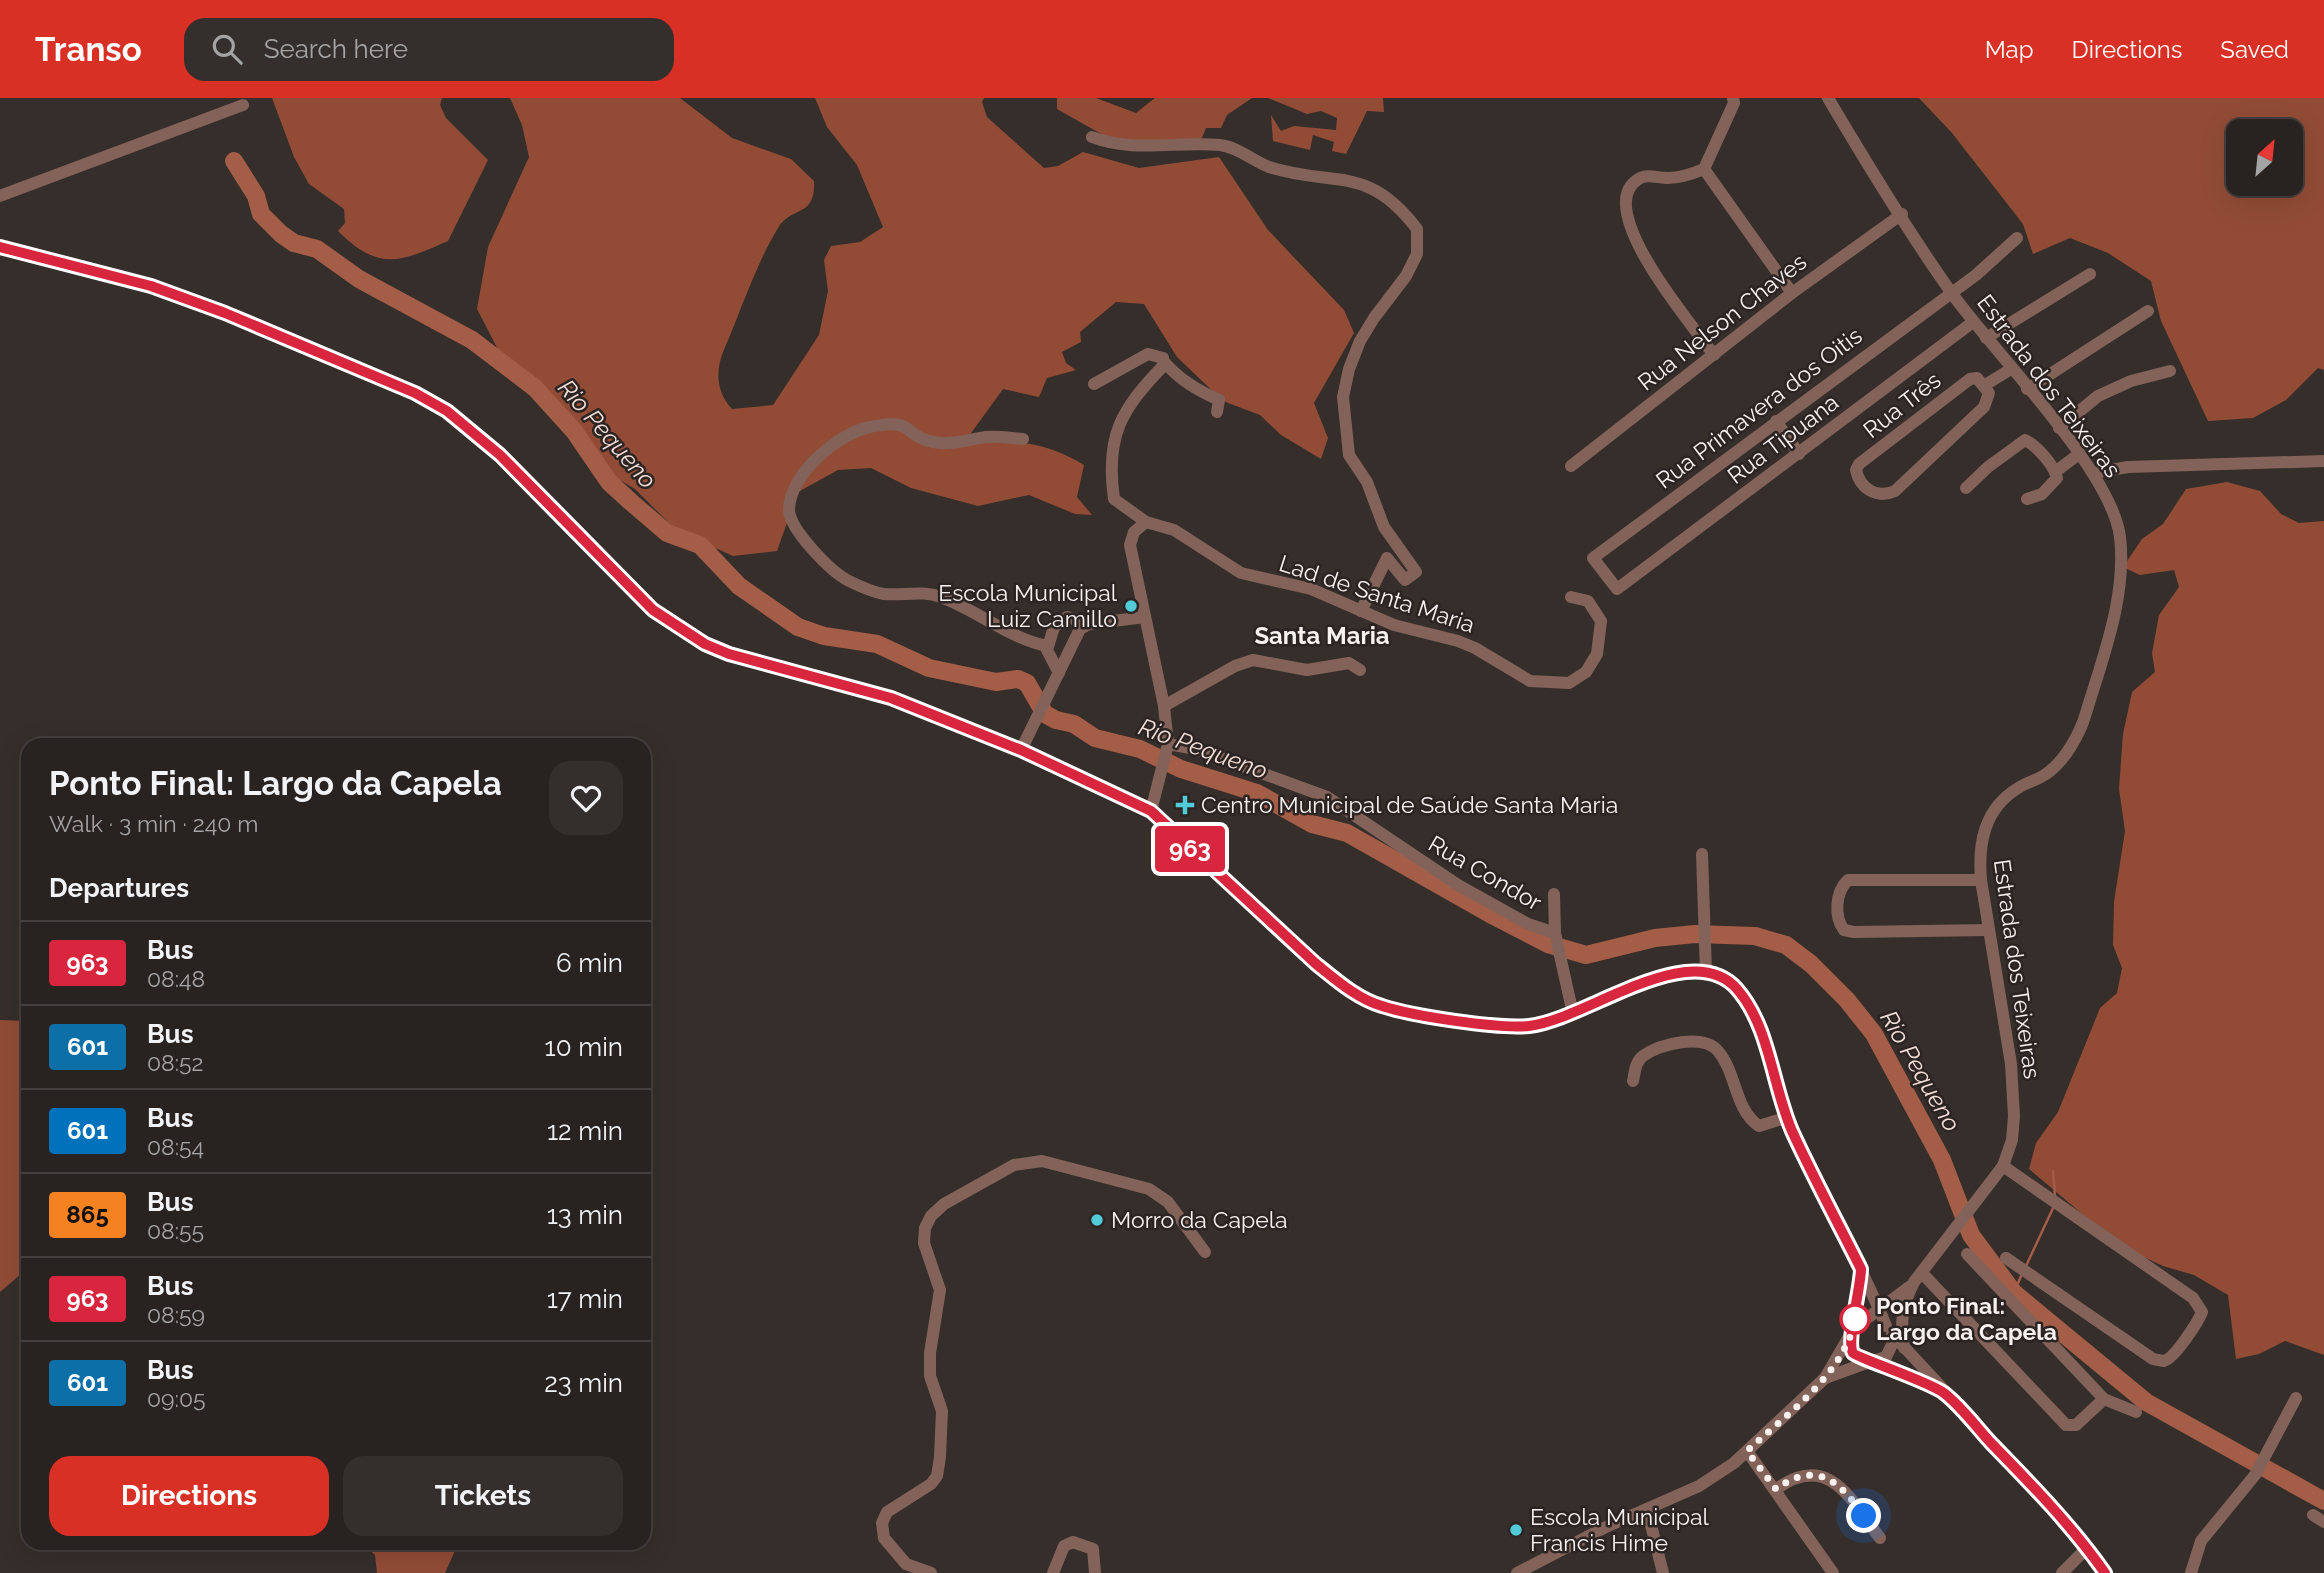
<!DOCTYPE html>
<meta charset="utf-8">
<style>
:root{--surface:#282220;--page:#342f2d;--text:#f1f3f6;--muted:#a5a4a5;--line:#443f3e;--accent:#d93025}
body{margin:0;font-family:Raleway,sans-serif;background:var(--page);color:var(--text);height:100vh;display:flex;flex-direction:column;font-size:26px;white-space:nowrap}
*{box-sizing:border-box;margin:0}
p{font-size:23px;color:var(--muted)}
.icon{flex:none;width:38px;height:38px;fill:none;stroke:currentColor;stroke-width:2;stroke-linecap:round;stroke-linejoin:round}
.map{position:relative;flex:1;overflow:hidden}
.sheet{position:absolute;left:21px;top:640px;width:630px;height:812px;display:flex;flex-direction:column;background:var(--surface);border-radius:21px;box-shadow:0 7px 28px #0002,0 0 0 2px var(--line)}
.sheet>*{flex:none}
.badge{padding:0 14px;border-radius:5px;font-size:24px;line-height:46px}
.needle{width:46px;rotate:27deg}
.tools{position:absolute;left:2226px;top:21px;display:grid;gap:14px}
.tools a{display:grid;place-items:center;width:77px;height:77px;border-radius:14px;background:var(--surface);box-shadow:0 7px 28px #0002,0 0 0 2px var(--line);font-size:35px}
.you{position:absolute;width:35px;height:35px;margin:-18px;border:5px solid #fff;border-radius:50%;background:#1a73e8;box-shadow:0 0 0 10px #1a73e833}
.map>.badge{position:absolute;translate:-50% -50%;box-shadow:0 0 0 4px #fff}
h2{padding:0 28px;font-size:26px;line-height:63px}
.round{display:grid;place-items:center;flex:none;width:74px;height:74px;border-radius:21px;background:var(--page)}
.overview{display:flex;align-items:center;justify-content:space-between;height:119px;padding:0 28px}
h1{font-size:33px;font-weight:700;line-height:52px}
.cta{display:flex;gap:14px;margin-top:auto;padding:14px 28px}
.cta a{flex:1;height:80px;border-radius:21px;background:var(--accent);color:#fff;font-size:28px;font-weight:700;line-height:80px;text-align:center}
.cta a+a{background:var(--page);color:var(--text)}
ul{padding:0;list-style:none}
li{display:flex;align-items:center;gap:21px;height:84px;padding:0 28px;border-top:2px solid var(--line)}
li div{flex:1}
li b{display:block;font-size:26px}
li em{font-style:normal}
li .badge{min-width:77px;font-weight:700;text-align:center}
header{display:flex;align-items:center;gap:42px;box-sizing:border-box;height:98px;padding:0 35px;background:var(--accent);color:#fff}
header strong{font-size:33px}
nav{display:flex;gap:38px;margin-inline-start:auto;font-size:24px}
.search{width:490px;height:63px;background:var(--page);display:flex;align-items:center;gap:18px;box-sizing:border-box;padding:0 24px;border-radius:21px;color:var(--muted);font-size:26px}
.map>svg:first-child{display:block}
.forest{fill:#924c36;fill-rule:evenodd}
.lines{fill:none;stroke-linecap:round;stroke-linejoin:round}
.stream{stroke:#a45d46;stroke-width:2.5}
.river{stroke:#a45d46;stroke-width:18}
.minor{stroke:#836359;stroke-width:12}
.line-casing{stroke:#fff;stroke-width:16}
.line{stroke:#d7263d;stroke-width:10}
.walk{stroke:#f7f2f0;stroke-width:7;stroke-dasharray:0 12.6}
.poi-dot{fill:#52cbd8;stroke:#2b2422;stroke-width:2.5}
.stop-dot{fill:#fff;stroke:#d7263d;stroke-width:3.5}
.labels{text-anchor:middle;stroke-width:5;stroke-linejoin:round;paint-order:stroke}
.street-label{font-size:23px;fill:#f7f2f0;stroke:#2b2422}
.poi-label{font-size:23px;fill:#f7f2f0;stroke:#2b2422;text-anchor:start}
.stop-label{font-size:23px;font-weight:bold;fill:#f7f2f0;stroke:#2b2422;text-anchor:start}
.water-label{font-size:24px;font-style:italic;fill:#f3ded7;stroke:#2b2422}
.neighbourhood-label{font-size:24px;font-weight:bold;fill:#f7f2f0;stroke:#2b2422}
</style>
<header>
<strong>Transo</strong>
<div class="search"><svg class="icon" aria-label="search" viewBox="0 0 24 24"><circle cx="10" cy="10" r="6"/><path d="M15 15l6 6"/></svg>Search here</div>
<nav><a>Map</a><a>Directions</a><a>Saved</a></nav>
</header>
<div class="map">
<svg width="2324" height="1475" viewBox="0 0 2324 1475">
<rect width="100%" height="100%" fill="#352e2b"/>
<!-- forest -->
<g class="forest">
<path d="M272 0H442L440 7 446 20 488 62 448 143C400 164 379 174 338 133L345 125 344 111 309 86 294 59Z"/>
<path d="M510 0H680L732 40 791 61 814 83C816 120 791 108 778 130 755 168 741 213 723 254 715 275 717 295 732 311L773 307 819 237 828 193 824 162 831 148 860 144 883 129 857 67 827 29 815 0H984L982 4 987 19 1044 70 1058 68 1083 54 1139 70 1219 59 1268 132 1344 212 1354 235 1314 305 1328 340 1321 361 1281 337 1260 317 1223 303 1177 259 1144 206 1116 204 1080 234 1081 244 1062 254 1066 265 1076 272 1047 280 1039 299 1003 291 966 342C1012 343 1043 342 1084 367L1077 399 1092 417 1075 416 1029 397 978 408 911 390 871 370 838 372 798 394 777 453 733 458 676 432 635 391 591 365 550 305 505 265 477 211 488 149 529 59 522 27Z"/>
<path d="M1057 0H1096L1136 15 1155 0H1252L1227 17 1221 30H1206L1201 42 1119 46 1057 11Z"/>
<path d="M1268 0H1383L1384 14 1367 13 1346 56 1332 53 1334 44 1313 37 1310 52 1273 43 1271 17 1281 33 1294 28 1336 32 1337 20 1321 13 1307 16Z"/>
<path d="M1919 0H2324V272L2318 270 2286 302 2253 320 2208 323 2161 223 2151 183 2108 155 2070 140 2033 156 2023 126 1952 35ZM2238 33H2291V86H2238Z"/>
<path d="M2227 384 2260 393 2281 416 2299 425 2324 423V1257L2285 1243 2259 1256 2236 1261 2228 1197 2194 1177 2163 1168 2120 1148 2029 1071 2036 1045 2058 1014 2100 910 2117 895 2122 870 2113 847 2114 804 2125 733 2119 691 2123 636 2132 594 2155 574 2152 555 2159 517 2179 489 2174 472 2140 477 2123 469 2142 441 2163 426 2186 391Z"/>
<path d="M0 922 28 923V1160L21 1176 0 1194Z"/>
<path d="M363 1446H458L445 1475H377L375 1457Z"/>
</g>
<g class="lines">
<!-- stream -->
<g class="stream">
<path d="M2053 1073 2055 1098"/>
<path d="M2026 1168 2054 1108"/>
<path d="M2014 1195 2021 1178"/>
</g>
<!-- river -->
<path class="river" d="M234 63 256 98 261 116 281 136 294 145 317 151 359 181 472 242 535 290 574 333 609 384 632 405 667 435 700 447 739 488 798 529 824 538 877 546 929 570 996 584 1018 581 1027 585 1045 616 1056 622 1074 626 1095 640 1140 651 1181 671 1257 695 1312 726 1347 735 1490 816 1548 846 1586 857 1655 840 1695 836 1755 838 1786 847 1811 866 1847 902 1874 936 1942 1062 1971 1137 2014 1195 2146 1304 2324 1403"/>
<!-- minor -->
<g class="minor">
<path d="M1733 0 1734 5 1704 71 1792 195"/>
<path d="M1828 0C1867 66 1908 134 1953 197 1995 255 2112 373 2120 439 2127 497 2103 559 2086 615 2080 636 2065 663 2046 676 2038 682 2027 684 2018 690 1984 711 1978 745 1981 782L2011 966 2014 1018 2012 1042 2003 1068 1914 1184C1902 1208 1900 1223 1904 1250"/>
<path d="M1092 39C1133 55 1177 43 1220 47 1238 49 1253 63 1269 69 1334 90 1367 65 1417 131V156L1406 178 1374 220 1360 243 1349 271 1343 299 1349 357 1367 384 1384 429 1416 474 1405 482 1387 460 1361 513"/>
<path d="M1704 71C1692 76 1681 80 1668 80 1657 80 1646 75 1637 82 1593 112 1693 228 1714 257"/>
<path d="M0 98 243 7"/>
<path d="M0 149 151 188 225 214 416 295 447 313 500 357 653 512 705 546 729 556 891 600 1021 652 1151 713 1315 865C1335 881 1357 901 1382 908 1413 918 1497 931 1528 928 1587 923 1681 841 1732 886 1761 912 1765 952 1776 987 1801 1071 1854 1146 1886 1228"/>
<path d="M1973 224 1617 491 1593 460 1976 177 2017 140"/>
<path d="M1986 240 2090 176"/>
<path d="M1164 264C1180 282 1197 292 1219 302L1217 314"/>
<path d="M1977 280 1989 295 1984 309 1895 393C1877 401 1860 391 1856 372L1859 366 1970 281Z"/>
<path d="M1094 286 1148 256 1163 260V268C1121 312 1105 338 1114 401L1146 424 1174 432 1241 475 1311 491 1394 527 1458 543 1475 550 1530 583 1569 585 1586 574 1597 556 1601 523 1588 503 1571 499"/>
<path d="M1985 287 2011 271"/>
<path d="M2027 291 2148 213"/>
<path d="M1776 323 1799 356"/>
<path d="M2059 330 2098 298 2131 283 2170 273"/>
<path d="M1023 341C1011 340 998 338 986 339 970 341 949 348 933 344 902 338 916 319 870 329 838 335 789 377 789 412 790 432 831 474 849 483 859 488 872 494 884 496 903 498 922 492 941 499 977 512 1008 540 1047 548"/>
<path d="M1571 368 1792 195 1902 116"/>
<path d="M2055 374 2079 356"/>
<path d="M2093 375 2128 369 2324 363"/>
<path d="M1966 390 1988 369 2025 342C2037 348 2054 367 2057 380L2042 396 2027 401"/>
<path d="M1146 424 1134 434 1130 447 1164 608 1168 646 1151 713"/>
<path d="M1059 575 1047 552 1054 529 1067 519 1089 526"/>
<path d="M1164 608 1235 568 1253 562 1307 572 1349 565 1360 572"/>
<path d="M1168 646 1196 651 1327 699 1458 787 1528 826 1555 835"/>
<path d="M1021 652 1080 531 1089 526 1145 519"/>
<path d="M1702 756 1706 875"/>
<path d="M1981 782H1848C1835 794 1834 819 1844 832L1854 834 1989 832"/>
<path d="M1554 796 1555 835 1573 916"/>
<path d="M1633 983C1635 974 1635 964 1643 958 1660 946 1703 935 1718 953 1737 975 1734 1011 1759 1028L1788 1019"/>
<path d="M2003 1068 2193 1200 2202 1214C2198 1224 2175 1260 2164 1263 2163 1263 2154 1261 2153 1261L2006 1160"/>
<path d="M1922 1175 2066 1327H2076L2104 1301 1967 1156"/>
<path d="M1854 1230 1861 1175"/>
<path d="M1892 1236 2048 1404 2105 1475"/>
<path d="M1851 1237 1853 1255 1869 1264 1886 1259 1898 1234"/>
<path d="M1878 1263 1937 1292"/>
<path d="M1825 1280 1869 1264"/>
<path d="M2104 1301 2136 1314"/>
<path d="M1747 1353 1833 1475"/>
<path d="M1776 1391C1829 1353 1851 1402 1880 1440"/>
<path d="M1647 1411 1663 1475"/>
<path d="M2313 1417 2324 1424"/>
<path d="M931 1475 906 1466 884 1440 882 1425 887 1414 931 1386 937 1378 940 1359 942 1313 930 1278V1255L940 1192 924 1145 925 1130 931 1118 944 1106 1014 1067 1042 1063 1149 1091 1168 1104 1205 1154"/>
<path d="M1053 1475 1064 1448 1073 1444 1093 1451 1095 1475"/>
<path d="M1517 1475 1608 1428 1699 1388 1734 1365 1825 1280 1854 1230 1909 1189"/>
<path d="M2062 1475 2087 1450"/>
<path d="M2191 1475 2201 1443 2255 1377 2296 1300"/>
</g>
</g>
<g class="lines">
<!-- line casing -->
<g class="line-casing">
<path id="line" d="M0 149 151 188 225 215 415 295 447 313 500 357 653 512 705 546 729 556 891 600 1021 652 1151 713 1315 865C1335 881 1357 901 1382 908 1413 918 1497 931 1529 928 1585 922 1690 838 1737 891 1770 929 1772 987 1792 1033 1813 1079 1838 1125 1861 1171 1861 1189 1846 1243 1853 1255 1857 1260 1928 1283 1944 1295 1962 1309 1977 1330 1992 1346 2032 1387 2072 1428 2105 1475"/>
</g>
<!-- line -->
<use href="#line" class="line"/>
<!-- walk -->
<path class="walk" d="M1855 1221 1856 1218C1846 1275 1787 1316 1747 1353L1776 1391C1816 1362 1839 1382 1864 1418"/>
</g>
<!-- markers -->
<g class="poi-dot">
<circle cx="1131" cy="508" r="7"/>
<path d="M1181.5 696.5h7v7h7v7h-7v7h-7v-7h-7v-7h7z"/>
<circle cx="1097" cy="1122" r="7"/>
<circle cx="1516" cy="1432" r="7"/>
</g>
<circle class="stop-dot" cx="1855" cy="1221" r="14"/>
<g class="labels">
<!-- street labels -->
<g class="street-label">
<text transform="translate(1722 224) rotate(-38)" y="8">Rua Nelson Chaves</text>
<text transform="translate(2049 288) rotate(53)" y="8">Estrada dos Teixeiras</text>
<text transform="translate(1902 307) rotate(-38)" y="8">Rua Três</text>
<text transform="translate(1759 310) rotate(-37)" y="8">Rua Primavera dos Oitis</text>
<text transform="translate(1783 341) rotate(-37)" y="8">Rua Tipuana</text>
<text transform="translate(1377 496) rotate(18)" y="8">Lad de Santa Maria</text>
<text transform="translate(1485 775) rotate(30)" y="8">Rua Condor</text>
<text transform="translate(2017 871) rotate(82)" y="8">Estrada dos Teixeiras</text>
</g>
<!-- poi labels -->
<g class="poi-label">
<text x="1117" y="503" text-anchor="end">Escola Municipal<tspan x="1117" dy="26">Luiz Camillo</tspan></text>
<text x="1201" y="715">Centro Municipal de Saúde Santa Maria</text>
<text x="1111" y="1130">Morro da Capela</text>
<text x="1530" y="1427">Escola Municipal<tspan x="1530" dy="26">Francis Hime</tspan></text>
</g>
<!-- stop labels -->
<g class="stop-label">
<text x="1876" y="1216">Ponto Final:<tspan x="1876" dy="26">Largo da Capela</tspan></text>
</g>
<!-- water labels -->
<g class="water-label">
<text transform="translate(607 336) rotate(49)" y="8">Rio Pequeno</text>
<text transform="translate(1203 651) rotate(20)" y="8">Rio Pequeno</text>
<text transform="translate(1920 973) rotate(60)" y="8">Rio Pequeno</text>
</g>
<!-- neighbourhood labels -->
<g class="neighbourhood-label">
<text x="1322" y="546">Santa Maria</text>
</g>
</g>
</svg>
<div class="tools">
<a><svg class="needle" viewBox="-14 -14 28 28"><path d="M0-13l5 13h-10z" fill="#e53935"/><path d="M0 13l5-13h-10z" fill="#a5a4a5"/></svg></a>
</div>
<div class="you" style="left:1864px;top:1418px"></div>
<b class="badge" style="left:1190px;top:751px;background:#d7263d;color:#fff">963</b>
<section class="sheet">
<div class="overview"><div><h1>Ponto Final: Largo da Capela</h1><p>Walk · 3 min · 240 m</p></div><a class="round"><svg class="icon" aria-label="heart" viewBox="0 0 24 24"><path d="M12 20l-8-8c-3-5 5-10 8-4 3-6 11-1 8 4z"/></svg></a></div>
<h2>Departures</h2>
<ul>
<li><span class="badge" style="background:#d7263d;color:#fff">963</span><div><b>Bus</b><p>08:48</p></div><em>6 min</em></li>
<li><span class="badge" style="background:#0d6fa8;color:#fff">601</span><div><b>Bus</b><p>08:52</p></div><em>10 min</em></li>
<li><span class="badge" style="background:#0072bc;color:#fff">601</span><div><b>Bus</b><p>08:54</p></div><em>12 min</em></li>
<li><span class="badge" style="background:#f58220;color:#111">865</span><div><b>Bus</b><p>08:55</p></div><em>13 min</em></li>
<li><span class="badge" style="background:#d7263d;color:#fff">963</span><div><b>Bus</b><p>08:59</p></div><em>17 min</em></li>
<li><span class="badge" style="background:#0d6fa8;color:#fff">601</span><div><b>Bus</b><p>09:05</p></div><em>23 min</em></li>
</ul>
<div class="cta"><a>Directions</a><a>Tickets</a></div>
</section>
</div>
